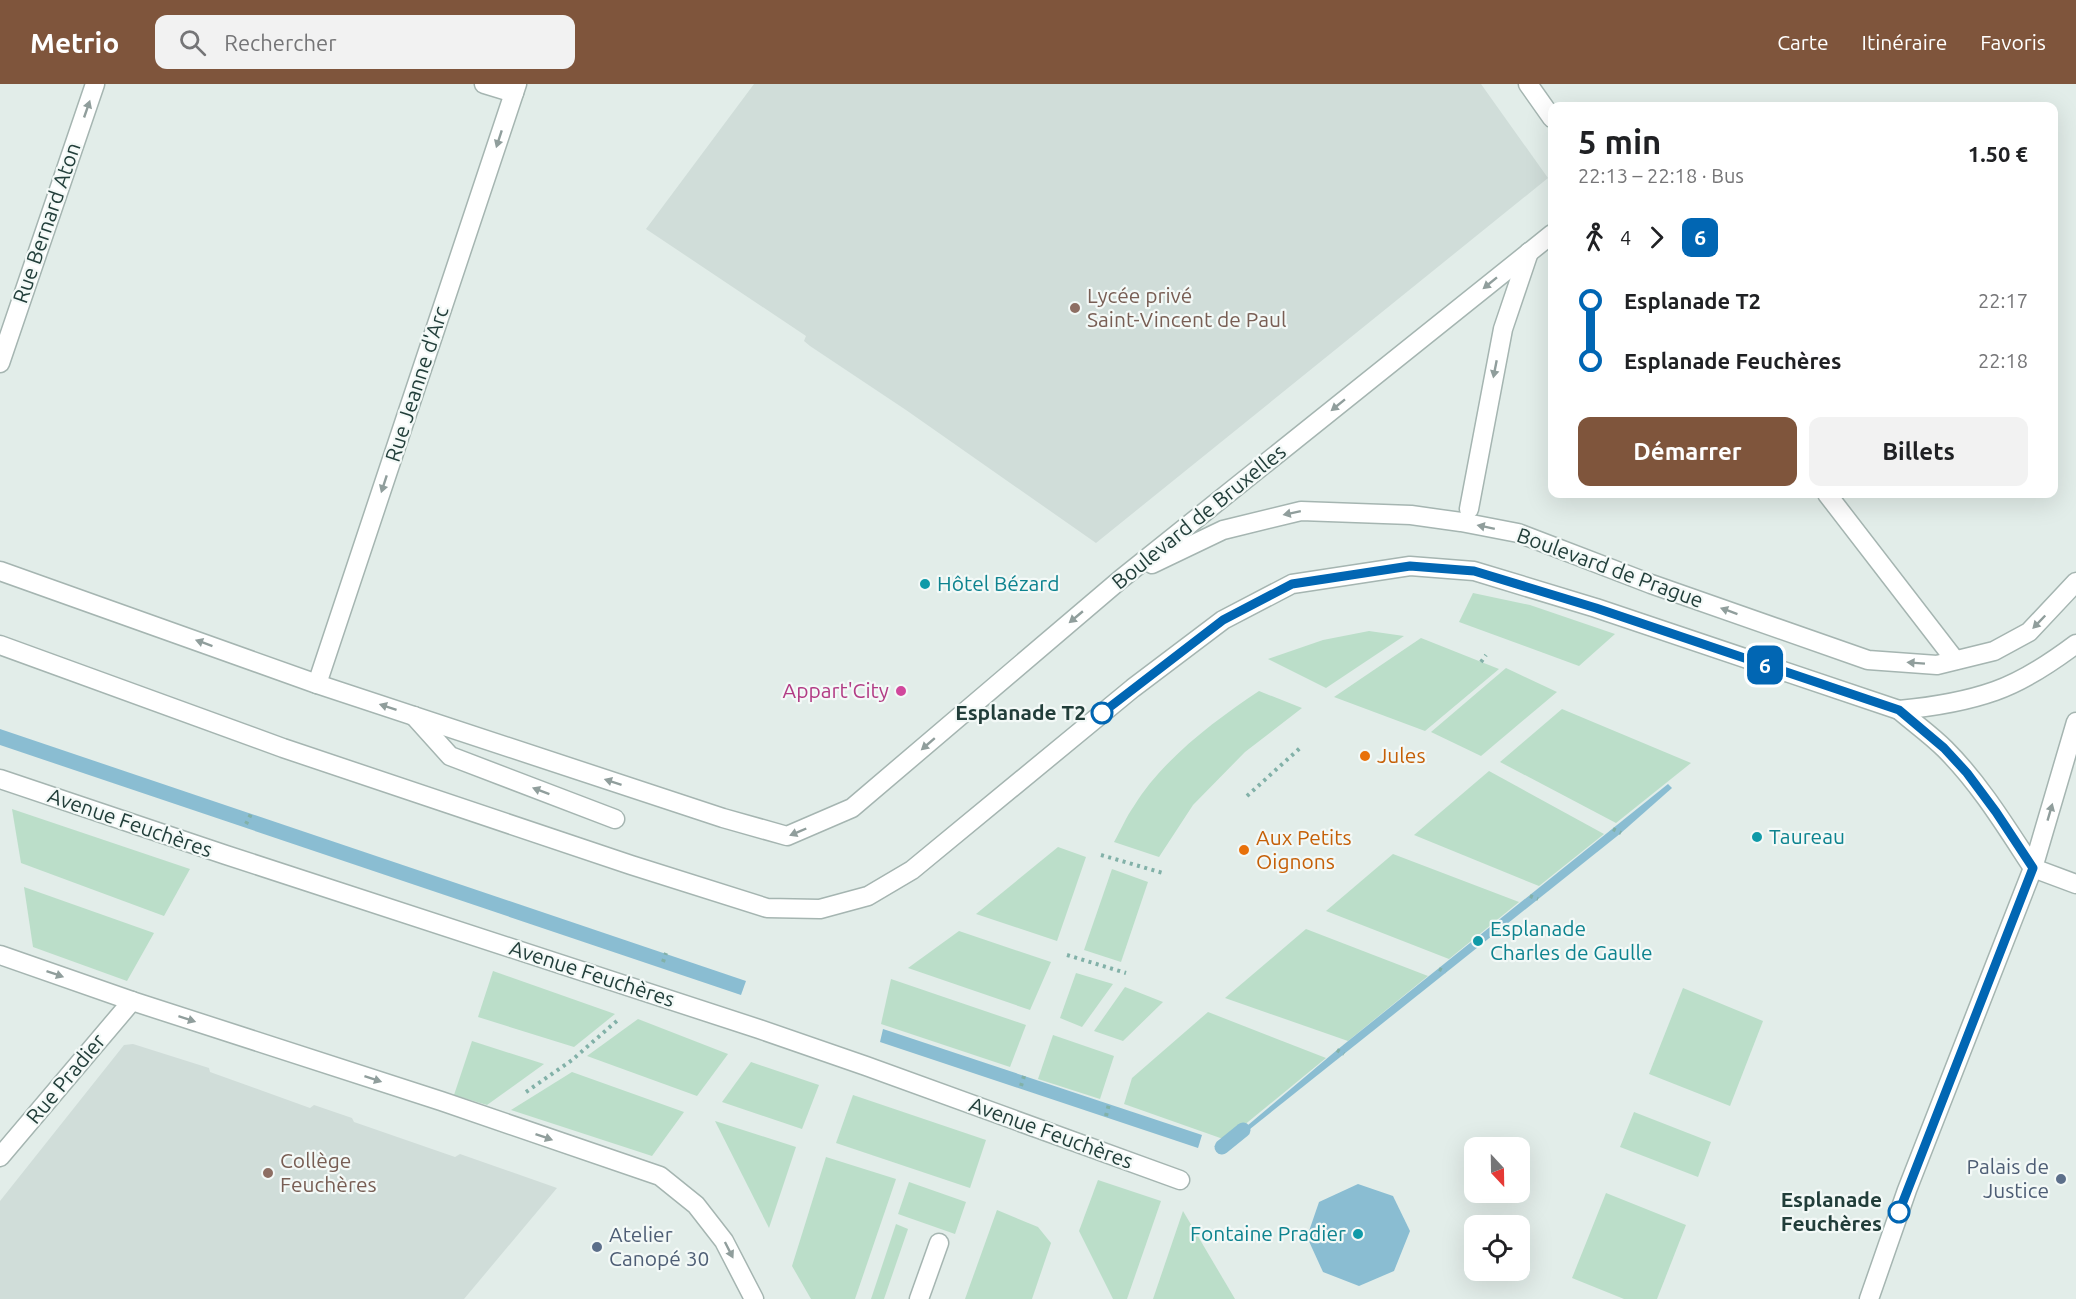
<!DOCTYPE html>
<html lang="fr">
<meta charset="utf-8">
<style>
:root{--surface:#fff;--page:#f2f2f2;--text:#202124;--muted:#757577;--accent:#7f553c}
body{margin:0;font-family:Ubuntu,sans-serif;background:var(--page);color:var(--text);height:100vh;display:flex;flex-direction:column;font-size:22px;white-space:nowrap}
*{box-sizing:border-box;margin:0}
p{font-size:20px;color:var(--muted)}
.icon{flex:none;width:33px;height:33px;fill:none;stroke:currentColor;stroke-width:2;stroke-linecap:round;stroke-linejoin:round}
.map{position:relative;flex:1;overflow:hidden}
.drawer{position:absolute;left:1548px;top:18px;width:510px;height:396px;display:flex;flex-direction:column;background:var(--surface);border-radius:12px;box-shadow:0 6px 24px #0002}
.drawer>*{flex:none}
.badge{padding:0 12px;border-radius:9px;font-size:21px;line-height:39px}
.needle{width:39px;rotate:158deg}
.controls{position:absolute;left:1464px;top:1053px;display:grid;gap:12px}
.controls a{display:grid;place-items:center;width:66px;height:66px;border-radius:12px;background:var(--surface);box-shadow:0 6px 24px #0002;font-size:30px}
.map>.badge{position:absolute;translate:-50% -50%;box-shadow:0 0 0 3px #fff}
.legs{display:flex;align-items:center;gap:9px;height:66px;padding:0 30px;font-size:20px}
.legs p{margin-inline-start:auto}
.overview{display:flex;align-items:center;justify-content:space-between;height:102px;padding:0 30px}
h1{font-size:33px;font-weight:700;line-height:45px}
.primary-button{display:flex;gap:12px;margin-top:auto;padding:12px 30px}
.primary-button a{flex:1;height:69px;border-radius:12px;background:var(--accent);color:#fff;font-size:24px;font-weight:700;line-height:69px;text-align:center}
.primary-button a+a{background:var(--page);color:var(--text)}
ul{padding:0 30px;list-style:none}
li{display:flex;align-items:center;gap:21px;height:60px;font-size:22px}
li i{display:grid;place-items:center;width:9px;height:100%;margin:0 8px;background:currentColor}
li i::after{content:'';width:15px;height:15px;margin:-8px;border:4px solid;border-radius:50%;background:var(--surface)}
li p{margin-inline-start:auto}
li:first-child i{background:linear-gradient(#0000 50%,currentColor 0)}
li:last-child i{background:linear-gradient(currentColor 50%,#0000 0)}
header{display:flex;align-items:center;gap:36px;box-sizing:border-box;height:84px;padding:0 30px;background:var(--accent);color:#fff}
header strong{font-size:28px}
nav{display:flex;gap:33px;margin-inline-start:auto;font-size:21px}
.search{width:420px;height:54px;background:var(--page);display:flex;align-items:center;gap:15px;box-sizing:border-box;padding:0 21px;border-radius:12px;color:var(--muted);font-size:22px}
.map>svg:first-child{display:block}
.built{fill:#d0ddd9}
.green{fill:#bbdec9}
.water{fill:#8abdd2}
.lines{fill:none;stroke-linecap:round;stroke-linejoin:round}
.stream{stroke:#8abdd2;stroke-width:15}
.lane-casing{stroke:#a5b5b1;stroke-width:21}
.street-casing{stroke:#a5b5b1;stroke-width:21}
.path{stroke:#82b1a8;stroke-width:4;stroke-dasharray:3 4.5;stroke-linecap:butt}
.lane{stroke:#fff;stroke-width:18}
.street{stroke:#fff;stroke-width:18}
.oneway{fill:#909e9c}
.line-1-casing{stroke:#fff;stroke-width:14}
.line-1{stroke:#0166b3;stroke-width:9}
.education-dot{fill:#8d6e63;stroke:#f3f9f7;stroke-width:2}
.culture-dot{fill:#0f9aa8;stroke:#f3f9f7;stroke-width:2}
.hotel-dot{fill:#d1479c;stroke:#f3f9f7;stroke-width:2}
.stop-1-dot{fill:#fff;stroke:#0166b3;stroke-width:3}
.food-dot{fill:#e8710a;stroke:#f3f9f7;stroke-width:2}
.service-dot{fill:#5c6f8a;stroke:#f3f9f7;stroke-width:2}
.labels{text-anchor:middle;stroke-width:4.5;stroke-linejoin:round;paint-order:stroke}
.street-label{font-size:21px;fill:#223e3a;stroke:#f3f9f7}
.education-label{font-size:21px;fill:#785e54;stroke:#f3f9f7;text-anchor:start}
.culture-label{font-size:21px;fill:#0d838f;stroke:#f3f9f7;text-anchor:start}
.hotel-label{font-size:21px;fill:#b23c85;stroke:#f3f9f7;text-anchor:end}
.stop-label{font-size:21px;font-weight:bold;fill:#223e3a;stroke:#f3f9f7;text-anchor:end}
.food-label{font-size:21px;fill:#c56008;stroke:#f3f9f7;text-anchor:start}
.service-label{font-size:21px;fill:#4e5e75;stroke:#f3f9f7;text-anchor:end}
</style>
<header>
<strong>Metrio</strong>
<div class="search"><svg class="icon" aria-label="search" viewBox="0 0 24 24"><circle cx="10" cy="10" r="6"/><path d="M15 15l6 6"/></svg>Rechercher</div>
<nav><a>Carte</a><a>Itinéraire</a><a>Favoris</a></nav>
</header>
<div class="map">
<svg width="2076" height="1215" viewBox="0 0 2076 1215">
<rect width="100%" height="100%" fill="#e2ede9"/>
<!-- built -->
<g class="built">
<path d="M754 0H1481L1548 94 1096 459 906 326 810 262 804 257 806 252 646 145Z"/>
<path d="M133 960 209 984 210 988 310 1024 314 1021 352 1034 354 1038 455 1073 460 1070 557 1104 464 1215H0V1117L124 961Z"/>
</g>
<!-- green -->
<g class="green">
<path d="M1473 509 1530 521 1615 550 1579 582 1459 538Z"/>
<path d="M1369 547 1404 552 1326 604 1268 575 1323 556Z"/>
<path d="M1421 554 1499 585 1425 647 1334 613Z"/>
<path d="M1506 584 1557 608 1481 672 1431 648Z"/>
<path d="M1259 607 1302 624 1245 668 1193 721 1159 773 1114 758C1121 746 1126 733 1134 722 1162 676 1214 637 1259 607Z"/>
<path d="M1562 625 1691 679 1616 739 1500 678Z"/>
<path d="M1489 687 1604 750 1539 802 1414 751Z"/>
<path d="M12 725 190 785 164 832 21 779Z"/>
<path d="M1058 763 1086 773 1057 857 976 830Z"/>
<path d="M1393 770 1519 818 1449 875 1326 827Z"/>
<path d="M1112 785 1148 798 1121 878 1084 866Z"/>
<path d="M24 803 154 849 127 897 33 863Z"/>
<path d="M1306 845 1428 892 1348 957 1225 914Z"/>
<path d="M959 847 1051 878 1030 926 908 884Z"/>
<path d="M493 887 615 930 574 963 478 933Z"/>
<path d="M1076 889 1113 900 1082 943 1060 934Z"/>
<path d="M891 895 1026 941 1010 983 881 940Z"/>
<path d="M1125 903 1163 918 1123 957 1094 947Z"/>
<path d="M1683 904 1763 937 1730 1022 1649 990Z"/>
<path d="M1208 928 1326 974 1226 1056 1124 1020 1132 994Z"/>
<path d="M638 935 728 970 697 1012 587 972Z"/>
<path d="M1053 951 1114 972 1100 1015 1038 995Z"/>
<path d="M472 957 544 980 487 1021 454 1011Z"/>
<path d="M751 978 819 1001 802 1045 722 1018Z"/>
<path d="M572 988 684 1028 652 1072 511 1026Z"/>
<path d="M853 1011 986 1056 970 1104 836 1059Z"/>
<path d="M1634 1028 1711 1058 1698 1093 1620 1063Z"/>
<path d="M715 1037 796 1063 769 1144Z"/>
<path d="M826 1073 896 1095 855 1215H811L792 1182Z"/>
<path d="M1098 1096 1161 1117 1127 1215H1113L1079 1147Z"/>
<path d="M909 1098 966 1118 955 1150 898 1130Z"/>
<path d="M1606 1109 1686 1141 1657 1215H1624L1572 1194Z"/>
<path d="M997 1126 1038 1143 1051 1159 1032 1215H965Z"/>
<path d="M1183 1127 1235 1215H1153Z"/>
<path d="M896 1140 908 1145 884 1215H871Z"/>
</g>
<!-- water -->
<g class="water">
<path d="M0 645 746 897 741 911 0 661Z"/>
<path d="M1668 700 1672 704 1621 749 1230 1061 1228 1058 1337 966Z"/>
<path d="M883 945 1202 1051 1198 1064 880 958Z"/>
<path d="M1358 1100 1393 1112 1410 1147 1394 1187 1359 1202 1323 1188 1307 1153 1319 1118Z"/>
</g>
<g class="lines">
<!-- stream -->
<path class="stream" d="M1222 1063 1243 1046"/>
<!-- lane casing -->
<g class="lane-casing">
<g id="lane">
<path d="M1469 425 1503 245 1529 168"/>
<path d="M0 561 283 664 631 781 767 824 820 825 868 812 912 786 1133 604 1223 536 1292 500 1410 482 1474 487 1596 524 1899 626C1931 623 1964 618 1995 607 2024 597 2052 578 2076 560"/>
<path d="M1899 626C1914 639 1931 651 1945 665 1980 700 2006 743 2033 784"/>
<path d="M414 632 450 672 615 735"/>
<path d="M919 1215 939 1159"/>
<path d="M1869 1215 1907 1106 2033 784 2076 638"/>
</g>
</g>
<!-- street casing -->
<g class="street-casing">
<g id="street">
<path d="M484 0 514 9"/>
<path d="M1528 0 1552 34"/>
<path d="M0 279 95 0"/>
<path d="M1827 410 1955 576"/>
<path d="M1152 480 1223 446 1301 427 1411 431 1461 438 1518 449 1651 500 1868 576 1937 581 1994 567 2029 548 2076 498"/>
<path d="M0 487 317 600 723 734 787 752 852 724 1121 495 1552 150"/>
<path d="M317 600 517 0"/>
<path d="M0 695 226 771 759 945 866 982 1180 1096"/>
<path d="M2033 784 2076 800"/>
<path d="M0 871 132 917 441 1017 660 1092 696 1121 724 1157 754 1215"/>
<path d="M0 1073 132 917"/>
</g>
</g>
<!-- path -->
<g class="path">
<path d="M1481 578 1486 571"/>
<path d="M1247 712 1300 664"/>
<path d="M246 740 251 730"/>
<path d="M1613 745 1621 749"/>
<path d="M1101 771 1163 789"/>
<path d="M1530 812 1538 815"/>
<path d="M1067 871 1126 889"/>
<path d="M663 878 666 869"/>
<path d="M1439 885 1446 888"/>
<path d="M1337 966 1344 970"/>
<path d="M1021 1002 1024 992"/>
<path d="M526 1008 572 976 619 935"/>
<path d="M1106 1032 1109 1020"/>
</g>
<!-- lane -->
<use href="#lane" class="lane"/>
<!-- street -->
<use href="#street" class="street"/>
</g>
<!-- one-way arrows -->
<defs><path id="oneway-solid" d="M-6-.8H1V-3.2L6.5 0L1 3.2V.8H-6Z" transform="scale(1.5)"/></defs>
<g class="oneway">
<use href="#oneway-solid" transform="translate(87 25) rotate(-71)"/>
<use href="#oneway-solid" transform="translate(499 55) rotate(108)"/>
<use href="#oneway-solid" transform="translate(1490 199) rotate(141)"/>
<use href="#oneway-solid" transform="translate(1495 285) rotate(101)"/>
<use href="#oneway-solid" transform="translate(1338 321) rotate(141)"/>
<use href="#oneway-solid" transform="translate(384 400) rotate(108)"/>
<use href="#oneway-solid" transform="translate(1292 429) rotate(168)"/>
<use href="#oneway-solid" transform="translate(1486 443) rotate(-168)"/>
<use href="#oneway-solid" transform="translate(1729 527) rotate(-160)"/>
<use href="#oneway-solid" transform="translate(1076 533) rotate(140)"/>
<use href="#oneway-solid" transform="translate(2039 538) rotate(134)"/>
<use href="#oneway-solid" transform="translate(204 559) rotate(-160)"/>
<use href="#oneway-solid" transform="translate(1916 579) rotate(-176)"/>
<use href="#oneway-solid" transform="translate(388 623) rotate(-162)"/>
<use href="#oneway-solid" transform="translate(928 660) rotate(139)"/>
<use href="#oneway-solid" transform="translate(613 698) rotate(-162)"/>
<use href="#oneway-solid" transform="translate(541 707) rotate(-159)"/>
<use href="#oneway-solid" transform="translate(2050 728) rotate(-74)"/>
<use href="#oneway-solid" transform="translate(798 748) rotate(157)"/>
<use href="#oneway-solid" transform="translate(55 890) rotate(19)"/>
<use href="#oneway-solid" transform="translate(187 935) rotate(18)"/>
<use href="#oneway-solid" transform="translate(373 995) rotate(18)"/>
<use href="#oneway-solid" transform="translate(544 1053) rotate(19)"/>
<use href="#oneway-solid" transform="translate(729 1166) rotate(63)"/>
</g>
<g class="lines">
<!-- line-1 casing -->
<g class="line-1-casing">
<path id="line-1" d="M1102 629 1223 536 1292 500 1410 482 1474 487 1596 524 1899 626 1944 664 1967 689 1996 728 2033 784 1899 1128"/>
</g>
<!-- line-1 -->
<use href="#line-1" class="line-1"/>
</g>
<!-- markers -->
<g class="education-dot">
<circle cx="1075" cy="224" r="6"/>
<circle cx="268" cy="1089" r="6"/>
</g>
<g class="culture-dot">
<circle cx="925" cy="500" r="6"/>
<circle cx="1757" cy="753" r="6"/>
<circle cx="1478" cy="857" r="6"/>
<circle cx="1358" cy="1150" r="6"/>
</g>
<circle class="hotel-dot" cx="901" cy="607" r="6"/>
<g class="stop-1-dot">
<circle cx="1102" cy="629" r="10"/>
<circle cx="1899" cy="1128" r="10"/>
</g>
<g class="food-dot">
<circle cx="1365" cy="672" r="6"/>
<circle cx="1244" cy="766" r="6"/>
</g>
<g class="service-dot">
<circle cx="2061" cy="1095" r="6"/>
<circle cx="597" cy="1163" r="6"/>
</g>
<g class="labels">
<!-- street labels -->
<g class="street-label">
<text transform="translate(47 139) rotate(-71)" y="7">Rue Bernard Aton</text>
<text transform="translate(417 300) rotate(-72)" y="7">Rue Jeanne d'Arc</text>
<text transform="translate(1199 433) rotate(-39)" y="7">Boulevard de Bruxelles</text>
<text transform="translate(1610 484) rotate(20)" y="7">Boulevard de Prague</text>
<text transform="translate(130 739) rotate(19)" y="7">Avenue Feuchères</text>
<text transform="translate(592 890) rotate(18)" y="7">Avenue Feuchères</text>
<text transform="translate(66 995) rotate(-50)" y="7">Rue Pradier</text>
<text transform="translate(1051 1049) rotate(20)" y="7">Avenue Feuchères</text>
</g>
<!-- education labels -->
<g class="education-label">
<text x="1087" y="219">Lycée privé<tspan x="1087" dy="24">Saint-Vincent de Paul</tspan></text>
<text x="280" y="1084">Collège<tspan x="280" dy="24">Feuchères</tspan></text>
</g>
<!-- culture labels -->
<g class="culture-label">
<text x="937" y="507">Hôtel Bézard</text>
<text x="1769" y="760">Taureau</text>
<text x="1490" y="852">Esplanade<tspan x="1490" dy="24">Charles de Gaulle</tspan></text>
<text x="1346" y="1157" text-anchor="end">Fontaine Pradier</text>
</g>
<!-- hotel labels -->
<g class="hotel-label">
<text x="889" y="614">Appart'City</text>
</g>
<!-- stop labels -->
<g class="stop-label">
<text x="1086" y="636">Esplanade T2</text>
<text x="1882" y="1123">Esplanade<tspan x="1882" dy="24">Feuchères</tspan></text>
</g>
<!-- food labels -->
<g class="food-label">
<text x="1377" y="679">Jules</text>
<text x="1256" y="761">Aux Petits<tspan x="1256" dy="24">Oignons</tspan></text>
</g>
<!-- service labels -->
<g class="service-label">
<text x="2049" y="1090">Palais de<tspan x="2049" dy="24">Justice</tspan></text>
<text x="609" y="1158" text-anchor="start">Atelier<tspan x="609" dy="24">Canopé 30</tspan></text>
</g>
</g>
</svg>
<div class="controls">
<a><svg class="needle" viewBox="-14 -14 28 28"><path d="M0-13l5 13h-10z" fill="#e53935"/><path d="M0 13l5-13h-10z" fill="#757577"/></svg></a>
<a><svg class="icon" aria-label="locate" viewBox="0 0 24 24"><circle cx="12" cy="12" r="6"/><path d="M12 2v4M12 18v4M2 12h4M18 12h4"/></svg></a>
</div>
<b class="badge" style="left:1765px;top:581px;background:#0166b3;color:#fff">6</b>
<section class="drawer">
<div class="overview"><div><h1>5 min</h1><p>22:13 – 22:18 · Bus</p></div><b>1.50 €</b></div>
<div class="legs"><svg class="icon" aria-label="walk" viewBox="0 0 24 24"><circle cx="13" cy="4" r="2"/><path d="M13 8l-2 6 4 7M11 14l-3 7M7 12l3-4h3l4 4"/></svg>4<svg class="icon" aria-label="forward" viewBox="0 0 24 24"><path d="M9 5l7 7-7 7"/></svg><b class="badge" style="background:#0166b3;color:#fff">6</b></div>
<ul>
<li><i style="color:#0166b3"></i><b>Esplanade T2</b><p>22:17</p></li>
<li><i style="color:#0166b3"></i><b>Esplanade Feuchères</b><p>22:18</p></li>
</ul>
<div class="primary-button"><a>Démarrer</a><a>Billets</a></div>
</section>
</div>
